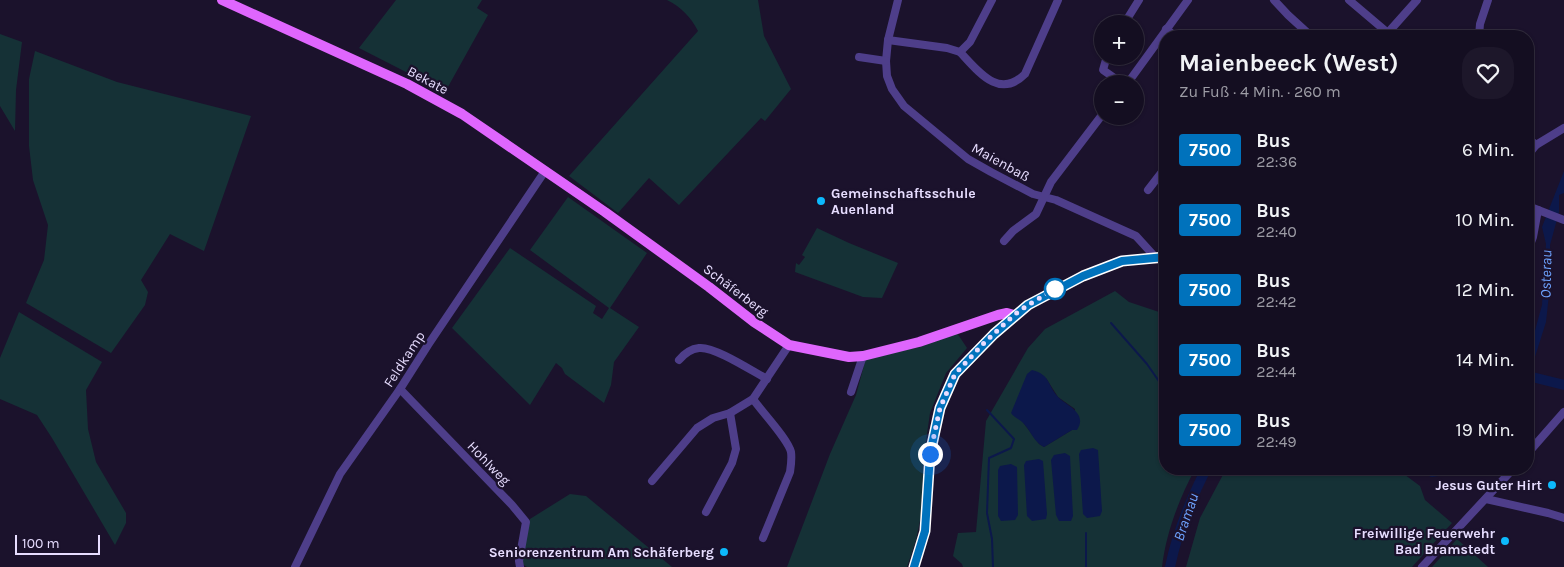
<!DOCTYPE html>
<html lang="de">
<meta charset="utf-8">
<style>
:root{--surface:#140e21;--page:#1d172a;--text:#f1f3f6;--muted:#9d9ca5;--line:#332e3f}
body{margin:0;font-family:Karla,sans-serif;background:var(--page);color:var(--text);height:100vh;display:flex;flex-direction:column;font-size:19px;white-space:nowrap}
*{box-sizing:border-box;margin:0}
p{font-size:16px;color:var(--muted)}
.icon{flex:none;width:28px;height:28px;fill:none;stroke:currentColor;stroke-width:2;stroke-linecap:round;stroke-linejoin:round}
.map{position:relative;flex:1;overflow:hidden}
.panel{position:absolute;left:1159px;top:30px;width:375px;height:445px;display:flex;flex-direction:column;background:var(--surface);border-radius:20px;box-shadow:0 1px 4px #0004,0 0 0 1px var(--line)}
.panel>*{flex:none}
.badge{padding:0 10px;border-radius:4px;font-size:18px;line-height:32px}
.tools{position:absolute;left:1094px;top:15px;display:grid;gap:10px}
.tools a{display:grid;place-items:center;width:50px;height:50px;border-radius:50%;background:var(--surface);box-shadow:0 1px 4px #0004,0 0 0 1px var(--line);font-size:25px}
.scale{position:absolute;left:15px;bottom:12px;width:85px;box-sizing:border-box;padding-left:5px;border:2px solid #e7ddff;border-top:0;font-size:14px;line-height:18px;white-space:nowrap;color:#e7ddff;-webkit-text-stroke:4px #1b122c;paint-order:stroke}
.you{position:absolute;width:25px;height:25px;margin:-12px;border:4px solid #fff;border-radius:50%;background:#1a73e8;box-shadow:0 0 0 8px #1a73e833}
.map>.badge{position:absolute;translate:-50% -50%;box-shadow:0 0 0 2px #fff}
.round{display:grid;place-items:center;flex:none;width:52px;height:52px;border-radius:20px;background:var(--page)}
.overview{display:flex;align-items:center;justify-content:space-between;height:85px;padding:0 20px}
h1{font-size:24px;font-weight:700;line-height:38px}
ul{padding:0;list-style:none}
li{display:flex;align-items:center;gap:15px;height:70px;padding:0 20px}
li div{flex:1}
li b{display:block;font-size:19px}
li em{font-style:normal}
li .badge{min-width:55px;font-weight:700;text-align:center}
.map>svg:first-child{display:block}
.green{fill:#153136;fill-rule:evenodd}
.water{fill:#0c184b}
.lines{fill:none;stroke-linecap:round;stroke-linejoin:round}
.stream{stroke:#0c184b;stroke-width:2}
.river{stroke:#0c184b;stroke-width:10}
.minor{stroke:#4e3e8a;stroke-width:8}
.major{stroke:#df66fd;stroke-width:10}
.line-casing{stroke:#fff;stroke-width:11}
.line{stroke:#0072bc;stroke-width:8}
.walk{stroke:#e7ddff;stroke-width:5;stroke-dasharray:0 9}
.poi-dot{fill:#0cb9fc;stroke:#1b122c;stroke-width:2}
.stop-dot{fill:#fff;stroke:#0072bc;stroke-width:2.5}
.labels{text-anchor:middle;stroke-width:4.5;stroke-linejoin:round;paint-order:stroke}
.street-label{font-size:14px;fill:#e7ddff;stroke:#1b122c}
.poi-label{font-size:14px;font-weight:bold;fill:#e7ddff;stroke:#1b122c;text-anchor:end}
.water-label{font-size:15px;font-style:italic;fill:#6da1fd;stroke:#1b122c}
</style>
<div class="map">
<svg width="1564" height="567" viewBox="0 0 1564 567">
<rect width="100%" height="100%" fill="#1b122c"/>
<!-- green -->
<g class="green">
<path d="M396 0H482L477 8 488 15 444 94 404 71 359 48Z"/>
<path d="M667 0H758L764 36 791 89 765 121 761 118 679 205 649 178 618 213 569 176 698 31C691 17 681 7 667 0Z"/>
<path d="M0 34 22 42 16 90 15 131 0 106Z"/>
<path d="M35 51 117 82 251 116 204 251 170 234 141 280 148 292 145 305 111 353 26 303 44 260 48 225 33 180 29 146V79Z"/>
<path d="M568 197 647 253 610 308 639 327 614 362 611 385 604 403 565 374 562 368 556 363 530 405 452 328 510 248 596 306 593 313 602 319 609 308 530 250Z"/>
<path d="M817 228 849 243 898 263 882 298 863 297 795 272 796 263 799 265 805 257 802 255Z"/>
<path d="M1115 291 1129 302 1165 314V469H1195C1179 499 1166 533 1162 567H963L962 564 953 556 958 533 976 532 986 421 1028 348 1045 329ZM1046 378 1058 397 1075 409 1072 430 1044 447 1039 444 1022 421Z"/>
<path d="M19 312 102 362 86 390 88 429 96 462 126 513V523L115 545 52 438 37 415 0 399V358Z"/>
<path d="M957 333 967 348 946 373 930 413 924 455 921 516 916 540 907 567H787L830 454 856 395 866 358 920 347Z"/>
<path d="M1226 469H1397L1420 486 1425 500 1452 523 1412 567H1186L1200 518Z"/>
<path d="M570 494 586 496 672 567H527L522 564 527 529 530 519Z"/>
<path d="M1457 539 1488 567H1432Z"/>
</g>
<!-- water -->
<g class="water">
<path d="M1564 171V193L1559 195V212L1550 245 1551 276 1546 322 1528 379V356L1542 305 1546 244 1542 227Z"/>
<path d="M1032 370C1051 375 1047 385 1058 397 1067 406 1088 413 1077 430H1072L1044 447C1033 442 1030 428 1021 421 1017 418 1014 417 1011 413L1027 374Z"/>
<path d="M1093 448 1098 450 1102 511 1100 516 1087 518 1083 514 1079 454 1081 450Z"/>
<path d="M1065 453 1070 456 1073 516 1071 521H1059L1056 515 1051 460 1054 455Z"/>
<path d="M1039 459 1043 461 1047 514 1046 519 1032 521 1027 516 1024 465 1026 461Z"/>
<path d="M1011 464 1017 467 1018 515 1015 520 1001 521 998 516V470L1000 466Z"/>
</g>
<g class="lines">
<!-- stream -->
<g class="stream">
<path d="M1111 323 1147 364 1165 390"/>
<path d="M987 410 1014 439 1011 448 989 458 987 513 992 539 993 567"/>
<path d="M1086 533V567"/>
</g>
<!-- river -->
<g class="river">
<path d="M1528 376 1564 385"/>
<path d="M1427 469 1432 472 1448 469"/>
<path d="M1170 567C1177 532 1190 501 1206 469"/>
</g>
<!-- minor -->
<g class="minor">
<path d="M898 0 888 40 886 61 887 76 892 89 904 106 968 159 991 172 1033 194 1056 200 1136 236 1156 258"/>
<path d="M992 0 970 42 960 52C978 71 999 100 1025 74L1058 0"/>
<path d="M1274 0 1288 15 1311 36"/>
<path d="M1349 0 1388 33"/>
<path d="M1124 24 1139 0"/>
<path d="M1166 29 1175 36"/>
<path d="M1385 36 1417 0"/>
<path d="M1479 36 1480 24 1488 0"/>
<path d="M888 40 947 48 960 52"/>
<path d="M1107 56 1103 70 1123 84"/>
<path d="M859 57 886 61"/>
<path d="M1127 84 1188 0"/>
<path d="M1528 138 1536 145"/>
<path d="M1528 155 1536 145 1564 128"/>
<path d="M1148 190 1165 168"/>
<path d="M1528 206 1564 220"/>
<path d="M1004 241 1013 231 1036 214 1051 182 1102 115"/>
<path d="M1528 250 1533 237 1538 210"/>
<path d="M679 360C684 354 690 349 699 348 714 346 752 371 767 379"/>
<path d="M400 389 512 505 526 522 519 561 520 567"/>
<path d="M851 392 863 356"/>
<path d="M753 399C762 412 788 439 791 452 792 459 791 465 790 472L763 538"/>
<path d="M1528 453 1564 412"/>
<path d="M652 481 697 428 713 418 730 413 753 399 789 345"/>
<path d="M1486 499 1548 513 1564 518"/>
<path d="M706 512 732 463 736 449 730 413"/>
<path d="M295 567 340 474 400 389 428 345 545 171"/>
<path d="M914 567 925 531 930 454 939 408 955 374 984 343 1014 315 1028 305 1083 276 1123 261 1165 257"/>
<path d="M1422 567 1513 469"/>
</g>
<!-- major -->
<path class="major" d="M222 0 407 84 462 114 605 212 709 287 754 322 789 345 849 357 863 356 919 342 998 315 1007 313 1014 315"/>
</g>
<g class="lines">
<!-- line casing -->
<g class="line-casing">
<path id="line" d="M914 567 925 531 930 454 940 408 955 374 994 334 1028 305 1083 276 1122 261 1165 257"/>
</g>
<!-- line -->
<use href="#line" class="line"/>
<!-- walk -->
<path class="walk" d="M930 454 940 408 955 374 984 343 1014 315 1028 305 1055 289"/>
</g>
<!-- markers -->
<g class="poi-dot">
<circle cx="821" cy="201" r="5"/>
<circle cx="1552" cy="485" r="5"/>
<circle cx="1505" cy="541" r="5"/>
<circle cx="724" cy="552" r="5"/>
</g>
<circle class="stop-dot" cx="1055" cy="289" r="10"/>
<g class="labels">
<!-- street labels -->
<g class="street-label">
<text transform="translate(428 80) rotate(28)" y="5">Bekate</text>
<text transform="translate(1001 162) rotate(29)" y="5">Maienbaß</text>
<text transform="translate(736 290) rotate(37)" y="5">Schäferberg</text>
<text transform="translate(404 359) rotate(-57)" y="5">Feldkamp</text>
<text transform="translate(489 463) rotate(46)" y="5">Hohlweg</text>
</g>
<!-- poi labels -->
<g class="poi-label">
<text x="831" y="198" text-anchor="start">Gemeinschaftsschule<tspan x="831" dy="16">Auenland</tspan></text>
<text x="1542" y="490">Jesus Guter Hirt</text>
<text x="1495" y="538">Freiwillige Feuerwehr<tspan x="1495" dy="16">Bad Bramstedt</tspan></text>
<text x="714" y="557">Seniorenzentrum Am Schäferberg</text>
</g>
<!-- water labels -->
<g class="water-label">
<text transform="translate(1546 274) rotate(-89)" y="5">Osterau</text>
<text transform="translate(1186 517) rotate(-71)" y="5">Bramau</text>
</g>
</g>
</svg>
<div class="tools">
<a>+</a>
<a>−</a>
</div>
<div class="scale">100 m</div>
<div class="you" style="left:930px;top:454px"></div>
<section class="panel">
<div class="overview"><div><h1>Maienbeeck (West)</h1><p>Zu Fuß · 4 Min. · 260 m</p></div><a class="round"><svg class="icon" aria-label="heart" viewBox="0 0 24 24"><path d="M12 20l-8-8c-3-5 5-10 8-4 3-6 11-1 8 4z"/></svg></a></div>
<ul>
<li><span class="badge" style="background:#0072bc;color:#fff">7500</span><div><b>Bus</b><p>22:36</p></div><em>6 Min.</em></li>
<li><span class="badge" style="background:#0072bc;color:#fff">7500</span><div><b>Bus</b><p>22:40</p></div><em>10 Min.</em></li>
<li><span class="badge" style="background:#0072bc;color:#fff">7500</span><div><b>Bus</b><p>22:42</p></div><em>12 Min.</em></li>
<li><span class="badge" style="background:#0072bc;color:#fff">7500</span><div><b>Bus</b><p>22:44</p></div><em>14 Min.</em></li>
<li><span class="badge" style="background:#0072bc;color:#fff">7500</span><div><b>Bus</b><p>22:49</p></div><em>19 Min.</em></li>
</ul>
</section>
</div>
